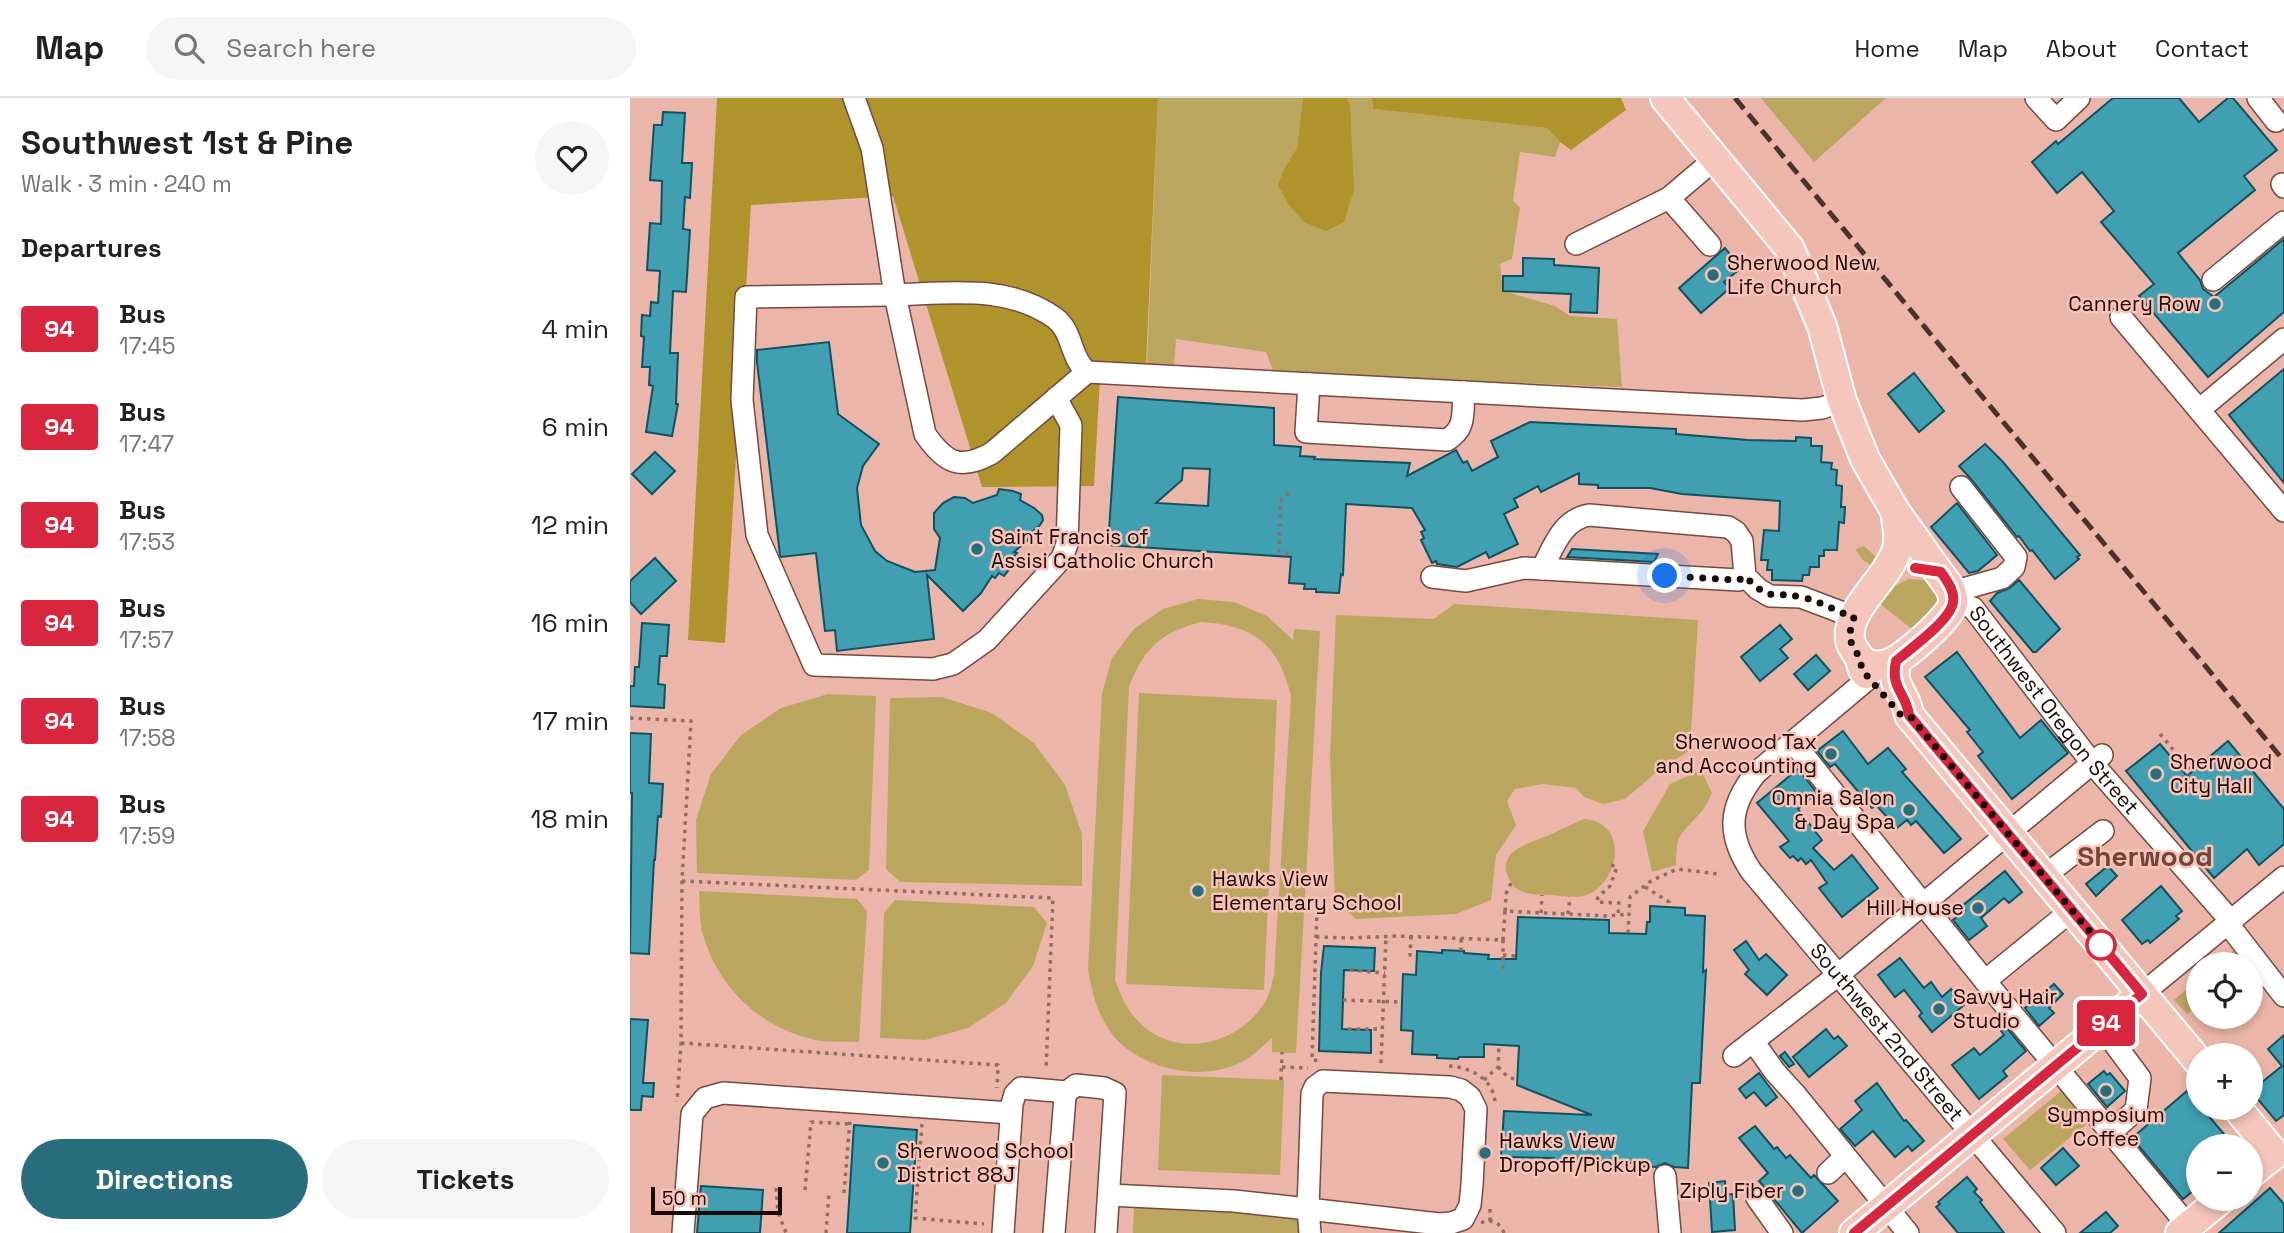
<!DOCTYPE html>
<meta charset="utf-8">
<style>
:root{--surface:#fff;--page:#f6f6f6;--text:#222;--muted:#767676;--line:#e0e0e0;--accent:#286e7c}
body{margin:0;font-family:"Space Grotesk",sans-serif;background:var(--page);color:var(--text);height:100vh;display:flex;flex-direction:column;font-size:26px;white-space:nowrap}
*{box-sizing:border-box;margin:0}
p{font-size:23px;color:var(--muted)}
.icon{flex:none;width:38px;height:38px;fill:none;stroke:currentColor;stroke-width:2;stroke-linecap:round;stroke-linejoin:round}
.map{position:relative;flex:1;overflow:hidden}
.sheet{display:flex;flex-direction:column;background:var(--surface);width:630px}
.sheet>*{flex:none}
.badge{padding:0 14px;border-radius:5px;font-size:24px;line-height:46px}
.tools{position:absolute;left:1556px;top:854px;display:grid;gap:14px}
.tools a{display:grid;place-items:center;width:77px;height:77px;border-radius:50%;background:var(--surface);box-shadow:0 4px 10px #0003;font-size:35px}
.scale{position:absolute;left:21px;bottom:18px;width:131px;box-sizing:border-box;padding-left:7px;border:4px solid #1b0a06;border-top:0;font-size:19px;line-height:24px;white-space:nowrap;color:#1b0a06;-webkit-text-stroke:5px #f9c2b6;paint-order:stroke}
.you{position:absolute;width:35px;height:35px;margin:-18px;border:5px solid #fff;border-radius:50%;background:#1a73e8;box-shadow:0 0 0 10px #1a73e833}
.map>.badge{position:absolute;translate:-50% -50%;box-shadow:0 0 0 4px #fff}
h2{padding:0 21px;font-size:26px;line-height:63px}
.round{display:grid;place-items:center;flex:none;width:74px;height:74px;border-radius:37px;background:var(--page)}
.summary{display:flex;align-items:center;justify-content:space-between;height:119px;padding:0 21px}
h1{font-size:33px;font-weight:800;line-height:52px}
.cta{display:flex;gap:14px;margin-top:auto;padding:14px 21px}
.cta a{flex:1;height:80px;border-radius:42px;background:var(--accent);color:#fff;font-size:28px;font-weight:800;line-height:80px;text-align:center}
.cta a+a{background:var(--page);color:var(--text)}
ul{padding:0;list-style:none}
li{display:flex;align-items:center;gap:21px;height:98px;padding:0 21px}
li div{flex:1}
li b{display:block;font-size:26px}
li em{font-style:normal}
li .badge{min-width:77px;font-weight:700;text-align:center}
header{display:flex;align-items:center;gap:42px;box-sizing:border-box;height:98px;padding:0 35px;background:var(--surface);border-bottom:2px solid var(--line)}
header strong{font-size:33px}
nav{display:flex;gap:38px;margin-inline-start:auto;font-size:24px}
.search{width:490px;height:63px;background:var(--page);display:flex;align-items:center;gap:18px;box-sizing:border-box;padding:0 24px;border-radius:38px;color:var(--muted);font-size:26px}
main{display:flex;flex:1;min-height:0}
.map>svg:first-child{display:block}
.green{fill:#bba660;fill-rule:evenodd}
.forest{fill:#af932b}
.building{fill:#419fb2;stroke:#10525f;stroke-width:2;fill-rule:evenodd}
.lines{fill:none;stroke-linecap:round;stroke-linejoin:round}
.minor-casing{stroke:#77493f;stroke-width:24}
.major-casing{stroke:#fff;stroke-width:32}
.path{stroke:#936d64;stroke-width:3.5;stroke-dasharray:3.5 5;stroke-linecap:butt}
.minor{stroke:#fff;stroke-width:21}
.major{stroke:#f5c6bb;stroke-width:28}
.rail{stroke:#4b322c;stroke-width:5;stroke-dasharray:14 7;stroke-linecap:butt}
.line-casing{stroke:#fff;stroke-width:16}
.line{stroke:#d7263d;stroke-width:10}
.walk{stroke:#1b0a06;stroke-width:7;stroke-dasharray:0 12.6}
.poi-dot{fill:#286e7c;stroke:#f9c2b6;stroke-width:2.5}
.stop-dot{fill:#fff;stroke:#d7263d;stroke-width:3.5}
.labels{text-anchor:middle;stroke-width:5;stroke-linejoin:round;paint-order:stroke}
.poi-label{font-size:21px;fill:#1b0a06;stroke:#f9c2b6;text-anchor:start}
.street-label{font-size:21px;fill:#1b0a06;stroke:#f9c2b6}
.district-label{font-size:28px;font-weight:bold;fill:#72453b;stroke:#f9c2b6}
</style>
<header>
<strong>Map</strong>
<div class="search"><svg class="icon" aria-label="search" viewBox="0 0 24 24"><circle cx="10" cy="10" r="6"/><path d="M15 15l6 6"/></svg>Search here</div>
<nav><a>Home</a><a>Map</a><a>About</a><a>Contact</a></nav>
</header>
<main>
<section class="sheet">
<div class="summary"><div><h1>Southwest 1st &amp; Pine</h1><p>Walk · 3 min · 240 m</p></div><a class="round"><svg class="icon" aria-label="heart" viewBox="0 0 24 24"><path d="M12 20l-8-8c-3-5 5-10 8-4 3-6 11-1 8 4z"/></svg></a></div>
<h2>Departures</h2>
<ul>
<li><span class="badge" style="background:#d7263d;color:#fff">94</span><div><b>Bus</b><p>17:45</p></div><em>4 min</em></li>
<li><span class="badge" style="background:#d7263d;color:#fff">94</span><div><b>Bus</b><p>17:47</p></div><em>6 min</em></li>
<li><span class="badge" style="background:#d7263d;color:#fff">94</span><div><b>Bus</b><p>17:53</p></div><em>12 min</em></li>
<li><span class="badge" style="background:#d7263d;color:#fff">94</span><div><b>Bus</b><p>17:57</p></div><em>16 min</em></li>
<li><span class="badge" style="background:#d7263d;color:#fff">94</span><div><b>Bus</b><p>17:58</p></div><em>17 min</em></li>
<li><span class="badge" style="background:#d7263d;color:#fff">94</span><div><b>Bus</b><p>17:59</p></div><em>18 min</em></li>
</ul>
<div class="cta"><a>Directions</a><a>Tickets</a></div>
</section>
<div class="map">
<svg width="1654" height="1135" viewBox="0 0 1654 1135">
<rect width="100%" height="100%" fill="#ebb6a9"/>
<!-- green -->
<g class="green">
<path d="M528 0H673L667 50 654 71 720 6 717 0H742L743 11 917 30 930 44 925 59 890 54 883 102 890 110 882 161 870 166 873 193 925 208 940 218 987 221 992 289 644 275 636 254 546 241 544 268 517 266Z"/>
<path d="M1131 0H1256L1184 64Z"/>
<path d="M1234 448 1246 459 1241 467 1233 462 1225 451Z"/>
<path d="M1279 481 1296 482 1309 498 1307 512 1283 532 1248 504 1260 490Z"/>
<path d="M568 501 604 504 637 518 663 542 664 531 690 533 666 955 642 954V940C634 947 626 955 617 961 577 986 511 973 482 936 467 916 462 895 458 871L472 595 482 560 504 531 533 511ZM571 524C624 527 648 546 661 598L644 877C642 885 640 895 636 902 611 947 545 963 508 923 496 910 490 896 485 881L499 589C514 550 530 535 571 524Z"/>
<path d="M824 506 1068 522 1060 652 1027 674 995 701 973 706 954 699 946 690 912 686 885 691 877 703 886 727 866 757 861 802 826 816 726 821 705 801 700 659 706 517 804 521Z"/>
<path d="M509 595 647 602 634 892 496 886Z"/>
<path d="M198 596 246 598 239 772 226 782 67 775 66 722 81 676 111 637 151 610Z"/>
<path d="M312 599 362 615 404 645 435 687 452 736V788L270 784 256 771 260 600Z"/>
<path d="M1071 672 1082 695C1079 701 1076 709 1071 714 1052 736 1046 733 1046 767L1022 774 1013 733 1040 686Z"/>
<path d="M954 721C1001 724 989 788 954 798 943 800 932 798 922 797 906 797 887 798 879 781 865 752 901 745 919 737 931 732 942 726 954 721Z"/>
<path d="M69 793 227 801 237 813 229 944C215 943 199 945 186 942 131 930 89 891 73 837 69 823 70 807 69 793Z"/>
<path d="M265 802 404 809 417 825 403 868 376 905 338 930 295 942 250 940 254 815Z"/>
<path d="M1606 850 1617 866H1587Z"/>
<path d="M1568 882V906L1557 916 1544 902Z"/>
<path d="M532 977 654 982 650 1077 528 1072Z"/>
<path d="M1437 988 1463 1021 1400 1072 1373 1041Z"/>
<path d="M504 1108 571 1110 661 1118 671 1126 673 1135H503Z"/>
</g>
<!-- forest -->
<g class="forest">
<path d="M87 0H528L516 266 471 263 464 388 352 389 263 98 121 107 95 545 58 542Z"/>
<path d="M673 0H717L720 6 724 92 714 124 696 133 674 124 659 107 648 87 654 71 667 50Z"/>
<path d="M742 0H991L996 12 941 52 930 44 917 30 743 11Z"/>
</g>
<!-- building -->
<g class="building">
<path d="M1483 0H1549L1569 24 1598 0H1603L1647 52 1614 78 1625 92 1548 155 1570 182 1573 191 1584 199 1654 141V214L1578 279 1509 198 1524 186 1471 124 1484 113 1452 74 1427 95 1402 64 1426 43 1428 46Z"/>
<path d="M33 14 55 15 52 65H62L60 100 55 99 53 131 60 132 56 194 43 193 40 255H48L46 306H48L42 338 16 334 23 288 19 287 20 269H12L14 239 11 238 12 217 20 218 21 204 28 205 30 173 17 172 20 125 31 126 32 83 20 82 24 27H32Z"/>
<path d="M1095 150 1111 170 1094 184 1100 190 1071 215 1049 190Z"/>
<path d="M893 160 924 161V167L969 170 967 215 940 214 941 196 873 193V178H893Z"/>
<path d="M199 244 208 316 249 346 233 368 227 390 231 427 245 453 257 463 285 474 305 472 310 440 304 431V415L313 405 324 399 335 400 343 405 367 397 369 391 383 393 391 396 390 402 404 410 412 417 413 422 410 427 401 435 404 437 384 454 387 455 382 461 385 464 374 478 369 475 365 480 362 478 351 495 333 513 297 477 304 541 207 553 205 532 195 533 186 455 151 459 150 457 127 264V252Z"/>
<path d="M1654 271V385L1599 317Z"/>
<path d="M1284 275 1314 313 1289 334 1258 296Z"/>
<path d="M488 299 644 310V347L671 349 670 358 685 359 684 361 780 365 777 378 826 352 833 365 837 363 842 373 868 359 861 343 900 324 1046 331V336L1118 342 1166 343V339L1181 340V348H1192L1191 364 1202 365 1201 371 1207 372 1206 387 1212 388 1211 409H1215L1214 425 1209 424 1207 452H1194V458H1189V469H1180L1179 477H1173L1172 483 1142 482V472H1137L1138 462H1131L1134 432 1149 433 1150 403 1052 396 1020 390H968V387L949 386V375L911 394 908 388 884 401 888 409 874 416 888 446 859 460 856 454 827 469 807 466 806 463 802 465 791 442 794 440 791 434 795 432 782 410 716 406 713 477 711 476 709 495 686 494V491H674L675 486 659 485 661 459 478 447ZM553 370 580 371 578 408 526 405 552 382Z"/>
<path d="M1355 346 1373 364 1450 457 1447 459 1449 461 1425 481 1402 452 1400 453 1389 438 1387 439 1341 381 1329 368Z"/>
<path d="M25 354 45 373 22 396 2 376Z"/>
<path d="M1327 405 1367 457 1348 473 1339 475 1301 429Z"/>
<path d="M942 451 995 454 1028 456 1024 464 937 459Z"/>
<path d="M25 460 46 483 11 516 0 504V483Z"/>
<path d="M1389 482 1430 531 1406 554H1403L1360 503 1367 495 1380 490Z"/>
<path d="M12 525 39 527 37 558H30L28 586 35 587 34 610 0 608V588H4L5 569H9Z"/>
<path d="M1150 527 1162 541 1150 551 1158 560 1130 583 1111 559Z"/>
<path d="M1327 554 1390 640 1411 622 1438 655 1382 701 1348 658 1353 654 1337 634 1340 632 1295 579Z"/>
<path d="M1186 557 1200 573 1178 592 1164 576Z"/>
<path d="M1213 633 1238 666 1258 650 1276 671 1272 674 1331 741 1314 755 1286 723 1281 727 1277 722 1267 730 1246 707 1242 710 1205 666 1200 669 1187 653Z"/>
<path d="M0 635 21 636 19 685 33 686 31 719 28 718 25 762H24L19 856 0 855 2 695H0Z"/>
<path d="M1598 643 1654 711V746L1629 767 1617 751 1584 780 1496 673 1530 646 1557 678Z"/>
<path d="M1168 671 1187 695 1168 711 1192 742 1183 750 1204 772 1222 757 1248 790 1212 819 1189 790 1197 785 1181 762 1176 766 1171 760 1168 763 1163 758 1160 760 1150 749 1159 743 1127 705Z"/>
<path d="M1478 768 1487 778 1466 798 1456 786Z"/>
<path d="M1375 773 1392 794 1379 805 1374 800 1351 820 1357 828 1339 842 1323 822 1335 812 1332 808Z"/>
<path d="M1531 788 1552 813 1546 818 1549 821 1520 845 1518 842 1512 846 1492 822Z"/>
<path d="M1020 808 1055 810V817L1075 818 1073 874 1076 872 1070 985H1062L1058 1070 1044 1069 1035 1065 1026 1069 1007 1068 1002 1065 957 1063 956 1065 924 1062V1060L871 1059 874 1013 962 1017 887 987 889 948 854 946V959H829L828 961 807 960V957L782 956 783 933 771 932 773 876 786 877 787 853 812 855V852L834 853V855L859 857 858 861H886L888 819 979 822V835L1016 836 1017 824H1020Z"/>
<path d="M1116 843 1129 862 1136 856 1157 877 1137 897 1115 876 1119 872 1104 852Z"/>
<path d="M694 848 745 850 744 873 714 872 712 931 741 932V955L689 953 691 875Z"/>
<path d="M1270 860 1294 890 1301 884 1312 899 1321 891 1334 907 1302 934 1289 918 1292 915 1274 892 1265 899 1248 877Z"/>
<path d="M1424 886 1433 896 1419 910 1424 915 1409 928 1395 910Z"/>
<path d="M0 921 18 922 13 985H24L23 999 12 998 11 1012H0Z"/>
<path d="M1376 929 1396 953 1373 973 1377 978 1349 1001 1322 967 1344 950 1350 957 1374 937 1371 933Z"/>
<path d="M1196 931 1204 941 1208 938 1217 948 1179 979 1163 959Z"/>
<path d="M1654 937V1017L1646 1023 1621 993 1652 968 1638 951Z"/>
<path d="M1155 954 1164 966 1159 969 1150 958Z"/>
<path d="M1474 973 1477 977 1480 975 1495 993 1477 1009 1458 986Z"/>
<path d="M1129 975 1147 999 1136 1008 1124 994 1116 1000 1109 991Z"/>
<path d="M1247 985 1274 1023 1276 1022 1294 1043 1282 1053 1278 1048 1265 1059 1243 1033 1225 1048 1210 1031 1232 1012 1225 1003Z"/>
<path d="M1557 993 1568 1005V1010H1572L1604 1048H1568V1089L1553 1101 1502 1040Z"/>
<path d="M224 1027 287 1032 280 1135H217Z"/>
<path d="M1125 1028 1144 1051 1147 1049 1156 1060 1160 1057 1181 1080 1184 1077 1208 1103 1172 1135 1129 1083 1138 1075 1109 1040Z"/>
<path d="M1433 1050 1449 1068 1426 1087 1411 1070Z"/>
<path d="M1337 1079 1347 1091 1344 1094 1352 1102 1350 1104 1374 1135H1328L1306 1109 1310 1106 1308 1104Z"/>
<path d="M1095 1083 1096 1097 1103 1096 1105 1132 1082 1134 1079 1085Z"/>
<path d="M71 1088 133 1092 130 1135H67Z"/>
<path d="M1640 1090 1654 1106V1135H1589Z"/>
<path d="M1476 1114 1488 1128 1480 1135H1450Z"/>
</g>
<g class="lines">
<!-- minor casing -->
<g class="minor-casing">
<g id="minor">
<path d="M224 0 242 50 265 197 295 336C315 365 330 373 362 355L457 274"/>
<path d="M1406 0 1426 22 1449 0"/>
<path d="M1628 0 1646 23"/>
<path d="M1652 86 1654 89"/>
<path d="M946 146 1039 100"/>
<path d="M1080 147 1039 100 1085 61"/>
<path d="M1583 182 1654 124"/>
<path d="M1491 219 1654 413"/>
<path d="M679 286 676 334 817 342C837 330 832 314 834 294"/>
<path d="M426 300 441 327 437 446 432 460 357 542 323 566 303 571 184 567 127 437 112 302 116 199C164 198 212 198 260 197 316 196 376 185 425 220 443 233 440 260 457 274L1173 312 1192 310 1212 303"/>
<path d="M1569 312 1654 241"/>
<path d="M912 471C924 448 932 422 959 417L1098 429 1106 434 1112 443 1115 478 1128 491 1140 498 1171 499 1224 519"/>
<path d="M802 479 836 483 894 470 1109 482 1115 478"/>
<path d="M1322 494 1372 480 1384 469 1386 459 1331 389"/>
<path id="s1" d="M1323 502 1343 510 1462 665 1601 823"/>
<path id="s2" d="M1239 580 1126 675C1098 709 1097 737 1121 773L1425 1135"/>
<path d="M1163 644 1355 883 1564 1135"/>
<path d="M1414 778 1473 733"/>
<path d="M1598 826 1654 898"/>
<path d="M1355 883 1442 812"/>
<path d="M1512 896 1654 779"/>
<path d="M1472 929 1510 980 1506 1012 1481 1034"/>
<path d="M1123 943 1145 974 1166 997 1278 1135"/>
<path d="M1104 958 1208 877 1472 657"/>
<path d="M693 983 820 989 831 992 840 999 846 1011 842 1087 840 1107 833 1121 821 1125 809 1126 678 1111 682 996 685 989Z"/>
<path d="M1198 1075 1215 1059"/>
<path d="M1035 1078 1040 1135"/>
<path d="M479 1097 604 1103 678 1111 680 1135"/>
<path d="M1127 1100 1152 1135"/>
<path d="M53 1135 62 1016 75 1000 93 995 381 1015"/>
<path d="M373 1135 382 1006 385 996 391 990 437 994"/>
<path d="M424 1135 435 999 437 994 446 987 474 990 485 995 476 1135"/>
</g>
</g>
<!-- major casing -->
<g class="major-casing">
<g id="major">
<path d="M1035 0 1160 151 1192 228 1212 303 1235 361 1265 413 1320 490C1322 495 1324 500 1323 506 1320 520 1274 560 1260 565 1249 569 1239 569 1230 561"/>
<path d="M1266 563C1260 591 1276 594 1279 617L1568 963"/>
<path d="M1236 576C1231 571 1232 567 1230 561 1227 554 1221 550 1220 542 1215 511 1258 482 1267 451 1270 439 1267 426 1265 413"/>
<path d="M1607 1010 1645 1056 1620 1076"/>
<path d="M1224 1135 1512 896"/>
<path d="M1550 1135 1591 1101"/>
</g>
</g>
<!-- path -->
<g class="path">
<path d="M659 395 651 402 649 453 661 457"/>
<path d="M0 620 61 623 52 783 51 945 47 1004"/>
<path d="M1530 636 1562 674"/>
<path d="M981 767 987 769 980 788 968 799 967 804 989 805 988 817"/>
<path d="M52 783 423 800 416 971"/>
<path d="M1015 789 1039 804V809"/>
<path d="M687 811 682 962 692 963"/>
<path d="M875 813 876 796 881 785"/>
<path d="M911 815 912 797"/>
<path d="M938 816 940 799"/>
<path d="M998 835 1000 799 1021 783 1047 771 1088 776"/>
<path d="M781 838 780 857H786"/>
<path d="M686 839 718 840 767 838 873 842V871"/>
<path d="M873 842 875 813 978 818 998 816"/>
<path d="M831 853V841"/>
<path d="M873 857 886 858"/>
<path d="M720 872 755 875"/>
<path d="M713 902 771 904"/>
<path d="M718 931H752"/>
<path d="M51 945 368 967 367 990"/>
<path d="M751 965 756 838"/>
<path d="M819 968C840 969 864 981 865 1005"/>
<path d="M652 969 678 970"/>
<path d="M868 969 877 978 886 982"/>
<path d="M651 982 652 954"/>
<path d="M854 982 868 969 869 947"/>
<path d="M292 1026 285 1120 354 1126"/>
<path d="M146 1090 148 1114 156 1135"/>
<path d="M175 1092 181 1024 220 1026"/>
<path d="M214 1095 220 1022"/>
<path d="M860 1123V1111"/>
<path d="M851 1125C861 1120 870 1124 874 1135"/>
<path d="M196 1135 199 1094"/>
</g>
<!-- minor -->
<use href="#minor" class="minor"/>
<!-- major -->
<use href="#major" class="major"/>
<!-- rail -->
<path class="rail" d="M1105 0 1654 663"/>
</g>
<g class="lines">
<!-- line casing -->
<g class="line-casing">
<path id="line" d="M1224 1135 1512 896 1279 617C1276 594 1260 591 1266 563 1280 551 1321 522 1323 504 1325 493 1317 483 1311 474L1285 470"/>
</g>
<!-- line -->
<use href="#line" class="line"/>
<!-- walk -->
<path class="walk" d="M1035 478 1109 482 1115 478C1142 506 1140 492 1171 499 1189 502 1206 514 1224 519L1220 534V542L1230 561 1232 572 1270 616 1279 617 1471 847"/>
</g>
<!-- markers -->
<g class="poi-dot">
<circle cx="1083" cy="177" r="7"/>
<circle cx="1585" cy="206" r="7"/>
<circle cx="347" cy="451" r="7"/>
<circle cx="1201" cy="656" r="7"/>
<circle cx="1526" cy="676" r="7"/>
<circle cx="1279" cy="712" r="7"/>
<circle cx="568" cy="793" r="7"/>
<circle cx="1348" cy="810" r="7"/>
<circle cx="1309" cy="911" r="7"/>
<circle cx="1476" cy="993" r="7"/>
<circle cx="855" cy="1055" r="7"/>
<circle cx="253" cy="1065" r="7"/>
<circle cx="1168" cy="1093" r="7"/>
</g>
<circle class="stop-dot" cx="1471" cy="847" r="14"/>
<g class="labels">
<!-- poi labels -->
<g class="poi-label">
<text x="1097" y="172">Sherwood New<tspan x="1097" dy="24">Life Church</tspan></text>
<text x="1571" y="213" text-anchor="end">Cannery Row</text>
<text x="361" y="446">Saint Francis of<tspan x="361" dy="24">Assisi Catholic Church</tspan></text>
<text x="1187" y="651" text-anchor="end">Sherwood Tax<tspan x="1187" dy="24">and Accounting</tspan></text>
<text x="1540" y="671">Sherwood<tspan x="1540" dy="24">City Hall</tspan></text>
<text x="1265" y="707" text-anchor="end">Omnia Salon<tspan x="1265" dy="24">&amp; Day Spa</tspan></text>
<text x="582" y="788">Hawks View<tspan x="582" dy="24">Elementary School</tspan></text>
<text x="1334" y="817" text-anchor="end">Hill House</text>
<text x="1323" y="906">Savvy Hair<tspan x="1323" dy="24">Studio</tspan></text>
<text x="1476" y="1024" text-anchor="middle">Symposium<tspan x="1476" dy="24">Coffee</tspan></text>
<text x="869" y="1050">Hawks View<tspan x="869" dy="24">Dropoff/Pickup</tspan></text>
<text x="267" y="1060">Sherwood School<tspan x="267" dy="24">District 88J</tspan></text>
<text x="1154" y="1100" text-anchor="end">Ziply Fiber</text>
</g>
<!-- street labels -->
<g class="street-label">
<text dy="7" stroke="none"><textPath href="#s1" startOffset="152">Southwest Oregon Street</textPath></text>
<text dy="7" stroke="none"><textPath href="#s2" startOffset="466">Southwest 2nd Street</textPath></text>
</g>
<!-- district labels -->
<g class="district-label">
<text x="1515" y="768">Sherwood</text>
</g>
</g>
</svg>
<div class="tools">
<a><svg class="icon" aria-label="locate" viewBox="0 0 24 24"><circle cx="12" cy="12" r="6"/><path d="M12 2v4M12 18v4M2 12h4M18 12h4"/></svg></a>
<a>+</a>
<a>−</a>
</div>
<div class="scale">50 m</div>
<div class="you" style="left:1035px;top:478px"></div>
<b class="badge" style="left:1476px;top:925px;background:#d7263d;color:#fff">94</b>
</div>
</main>
